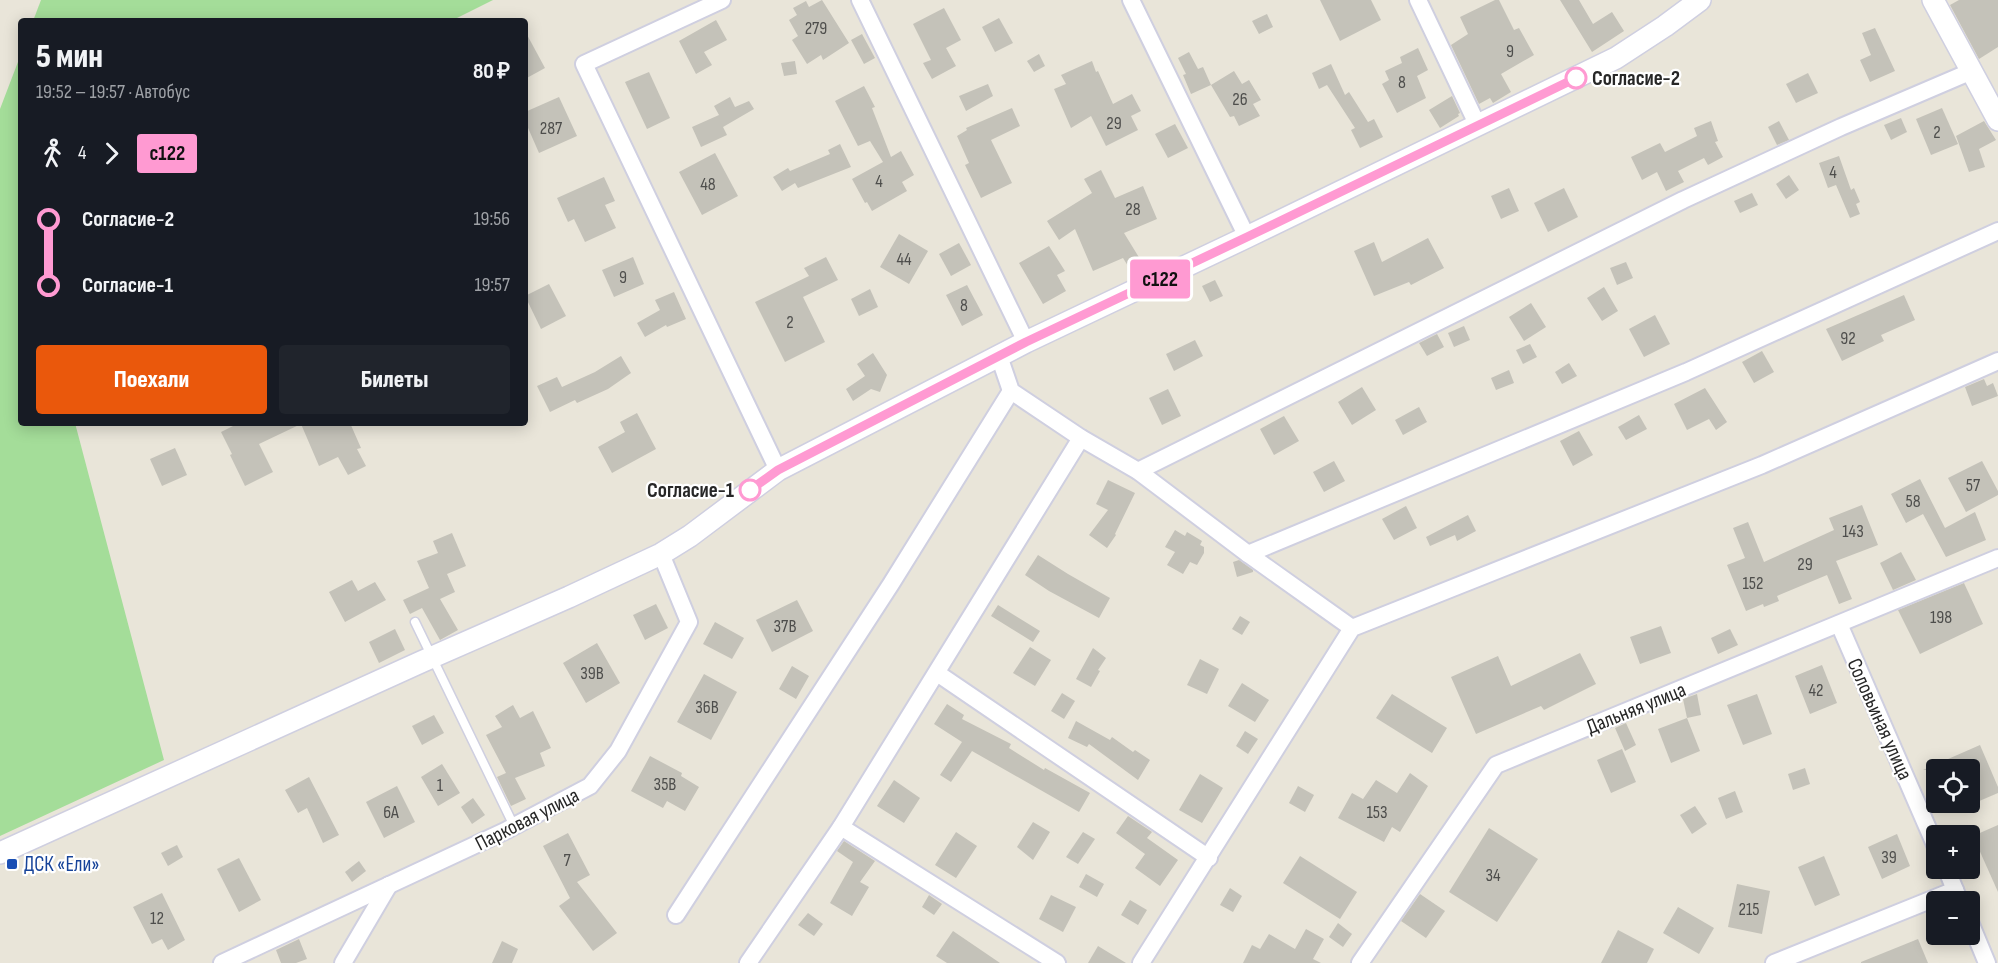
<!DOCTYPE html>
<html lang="ru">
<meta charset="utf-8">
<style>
:root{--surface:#171b24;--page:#20242c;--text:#f1f3f6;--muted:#9ea1a6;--accent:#ea580c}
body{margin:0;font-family:"Sofia Sans Condensed",sans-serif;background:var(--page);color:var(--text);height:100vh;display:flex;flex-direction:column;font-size:22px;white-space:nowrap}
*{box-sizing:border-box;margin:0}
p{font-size:20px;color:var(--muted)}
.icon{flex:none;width:33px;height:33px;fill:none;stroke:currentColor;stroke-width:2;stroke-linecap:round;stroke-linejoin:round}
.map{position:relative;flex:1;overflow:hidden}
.sheet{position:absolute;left:18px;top:18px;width:510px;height:408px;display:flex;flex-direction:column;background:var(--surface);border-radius:6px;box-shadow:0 3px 15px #0003}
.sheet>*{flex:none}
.badge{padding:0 12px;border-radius:4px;font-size:21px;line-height:39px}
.fabs{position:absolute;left:1926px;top:759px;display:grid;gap:12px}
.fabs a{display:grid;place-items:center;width:54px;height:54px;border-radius:6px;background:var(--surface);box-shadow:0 3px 15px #0003;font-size:30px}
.map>.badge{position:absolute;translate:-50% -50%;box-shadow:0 0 0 3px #fff}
.legs{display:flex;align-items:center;gap:9px;height:66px;padding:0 18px;font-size:20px}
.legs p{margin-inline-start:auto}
.overview{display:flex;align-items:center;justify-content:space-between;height:102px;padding:0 18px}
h1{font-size:33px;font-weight:800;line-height:45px}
.primary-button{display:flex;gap:12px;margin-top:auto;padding:12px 18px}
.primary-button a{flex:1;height:69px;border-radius:6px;background:var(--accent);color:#fff;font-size:24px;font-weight:800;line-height:69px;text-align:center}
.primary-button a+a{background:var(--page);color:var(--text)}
ul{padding:0 18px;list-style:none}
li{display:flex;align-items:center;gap:21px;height:66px;font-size:22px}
li i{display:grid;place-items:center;width:9px;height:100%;margin:0 8px;background:currentColor}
li i::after{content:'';width:15px;height:15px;margin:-8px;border:4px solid;border-radius:50%;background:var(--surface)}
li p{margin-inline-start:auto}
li:first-child i{background:linear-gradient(#0000 50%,currentColor 0)}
li:last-child i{background:linear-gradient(currentColor 50%,#0000 0)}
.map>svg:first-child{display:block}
.green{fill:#a4dd99}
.building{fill:#c4c2b9}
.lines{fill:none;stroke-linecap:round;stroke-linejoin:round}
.service-casing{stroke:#cfcfe0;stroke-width:11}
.minor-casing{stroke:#cfcfe0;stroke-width:20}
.tertiary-casing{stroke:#cfcfe0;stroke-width:24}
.service{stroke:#fff;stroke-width:8}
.minor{stroke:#fff;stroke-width:16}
.tertiary{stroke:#fff;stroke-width:21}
.line-1-casing{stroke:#fff;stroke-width:14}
.line-1{stroke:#ff9ad2;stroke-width:9}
.stop-1-dot{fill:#fff;stroke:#ff9ad2;stroke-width:3}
.transit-dot{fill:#1a4fb4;stroke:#fff;stroke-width:2}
.labels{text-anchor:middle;stroke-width:4.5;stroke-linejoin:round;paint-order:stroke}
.number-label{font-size:18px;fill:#4e4e4c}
.stop-label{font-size:21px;font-weight:bold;fill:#272727;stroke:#fff;text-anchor:start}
.street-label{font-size:21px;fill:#272727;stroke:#fff}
.transit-label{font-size:21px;fill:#164399;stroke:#fff;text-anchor:start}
</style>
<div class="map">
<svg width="1998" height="963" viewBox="0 0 1998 963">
<rect width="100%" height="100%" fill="#e9e5d9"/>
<!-- green -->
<g class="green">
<path d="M41 0H493L451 21H33Z"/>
<path d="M21 54V423H75L164 760 0 836V109Z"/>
</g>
<!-- building -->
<g class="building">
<path d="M822 0 849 43 823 60 821 55 807 64 792 40 798 36 789 20 797 15 793 8 806 1 809 7Z"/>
<path d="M1320 0H1371L1381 20 1340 41Z"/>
<path d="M1495 0H1499L1514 30 1519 28 1534 55 1501 74 1511 92 1493 103 1490 98 1479 104 1451 45 1468 34 1460 17Z"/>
<path d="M1560 0H1579L1593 24 1612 12 1624 31 1592 52Z"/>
<path d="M1959 0H1998V47L1979 59 1950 5Z"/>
<path d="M944 8 961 40 946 48 956 66 932 79 923 63 931 60 913 24Z"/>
<path d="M1267 14 1273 27 1259 34 1252 21Z"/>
<path d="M999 18 1013 43 995 52 982 27Z"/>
<path d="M716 20 727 40 704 52 712 65 696 74 679 41Z"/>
<path d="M1875 28 1895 71 1870 82 1860 60 1871 55 1862 33Z"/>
<path d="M525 31 545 68 525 79Z"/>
<path d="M862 34 875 58 864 64 851 40Z"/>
<path d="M1418 48 1428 70 1417 76 1426 98 1397 113 1382 84 1389 80 1385 71 1402 63 1400 57Z"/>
<path d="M1189 52 1198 69 1203 67 1211 85 1191 94 1183 75 1186 74 1178 58Z"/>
<path d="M1039 54 1045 66 1034 72 1027 61Z"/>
<path d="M795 61 797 74 784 76 781 63Z"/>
<path d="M1092 61 1096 72 1098 71 1113 104 1132 94 1141 111 1131 116 1138 130 1106 146 1091 116 1071 128 1054 89 1066 84 1061 75Z"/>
<path d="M1331 64 1345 95 1349 92 1368 122 1374 119 1383 137 1360 148 1351 130 1355 128 1327 85 1319 89 1312 73Z"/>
<path d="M1234 71 1242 84 1249 80 1261 100 1253 104 1260 116 1239 126 1234 116 1230 117 1211 85Z"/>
<path d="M649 72 670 118 647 129 625 82Z"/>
<path d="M1808 73 1818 93 1796 103 1786 84Z"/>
<path d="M988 84 993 96 966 111 959 96Z"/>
<path d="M864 86 875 107 872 108 891 157 901 151 914 175 902 182 907 191 872 211 867 202 865 203 852 179 883 162 870 141 858 146 835 101Z"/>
<path d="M1452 96 1460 113 1458 114 1459 116 1440 128 1429 110Z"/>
<path d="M559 97 577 136 539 153 525 121V112Z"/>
<path d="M730 97 735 107 749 101 754 109 723 127 727 135 701 147 692 127 719 115 714 106Z"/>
<path d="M1012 108 1020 126 991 140 1012 183 981 198 965 165 969 163 957 136 967 130 966 128Z"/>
<path d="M1942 108 1958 144 1931 155 1916 119Z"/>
<path d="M1901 118 1907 132 1891 140 1884 125Z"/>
<path d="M1711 121 1718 141 1715 142 1723 157 1708 165 1704 158 1678 171 1684 182 1666 191 1657 172 1642 180 1631 157 1660 143 1665 152 1697 136 1694 128Z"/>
<path d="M1779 121 1789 140 1777 145 1768 127Z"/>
<path d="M1984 121 1996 140 1979 149 1985 167 1969 172 1956 136Z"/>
<path d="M1175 124 1188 148 1168 158 1155 134Z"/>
<path d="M840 144 851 167 798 188 795 183 782 191 773 177 788 168 790 171 830 154 828 150Z"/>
<path d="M715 153 738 196 702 215 679 172Z"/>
<path d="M1839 156 1851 190 1854 188 1860 202 1856 204 1860 214 1850 218 1836 185 1828 188 1819 163Z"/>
<path d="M1101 170 1115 198 1143 186 1157 219 1124 233 1140 259 1128 266 1123 258 1093 271 1075 229 1059 240 1047 221 1092 193 1084 179Z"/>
<path d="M1789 175 1799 190 1786 199 1776 184Z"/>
<path d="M604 177 615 201 605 205 616 228 585 242 574 219 568 222 557 198Z"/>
<path d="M1509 188 1519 211 1501 219 1491 196Z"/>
<path d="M1564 188 1578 217 1548 232 1534 203Z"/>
<path d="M1752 193 1758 205 1740 213 1734 201Z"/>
<path d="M899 234 928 251 909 284 880 267Z"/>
<path d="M1428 238 1444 268 1411 285 1409 282 1374 296 1354 251 1374 242 1382 262Z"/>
<path d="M959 243 971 265 951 276 939 254Z"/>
<path d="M1049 246 1065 271 1057 275 1066 291 1043 304 1019 263Z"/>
<path d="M633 257 644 284 614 297 602 270Z"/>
<path d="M826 257 838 280 803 297 825 342 785 362 755 302 809 276 804 268Z"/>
<path d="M1626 262 1633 278 1617 285 1610 268Z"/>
<path d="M1215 280 1223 296 1210 302 1202 286Z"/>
<path d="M549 284 566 316 541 329 525 296Z"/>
<path d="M967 285 983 315 962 326 946 295Z"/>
<path d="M1604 287 1618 311 1602 321 1587 298Z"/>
<path d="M870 289 878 307 859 316 851 299Z"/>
<path d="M674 292 686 319 667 327 666 325 645 337 637 323 660 310 655 300Z"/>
<path d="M1904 295 1915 320 1881 335 1884 341 1842 361 1826 329Z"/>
<path d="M1531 303 1546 327 1524 341 1509 317Z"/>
<path d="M1655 315 1670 344 1644 357 1629 329Z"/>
<path d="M1464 326 1470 340 1454 347 1448 333Z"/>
<path d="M1437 334 1444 347 1427 356 1419 343Z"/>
<path d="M1195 340 1203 356 1174 371 1166 354Z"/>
<path d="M1530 344 1537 357 1523 364 1516 350Z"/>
<path d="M1762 351 1774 372 1754 383 1742 362Z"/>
<path d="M873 353 887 375 880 392 871 389 853 401 846 389 865 376 857 364Z"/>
<path d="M621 356 631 373 608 389 577 403 575 400 550 412 537 386 557 377 562 387 595 372Z"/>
<path d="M1569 363 1577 376 1562 384 1555 372Z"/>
<path d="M1509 370 1514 383 1496 390 1491 378Z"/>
<path d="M1984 379 1987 386 1993 383 1998 396 1972 406 1965 387Z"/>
<path d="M1362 387 1376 410 1352 425 1338 402Z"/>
<path d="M1705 388 1727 422 1716 430 1709 419 1687 430 1674 404Z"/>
<path d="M1168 389 1181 416 1162 425 1149 398Z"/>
<path d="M1419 407 1427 422 1403 435 1395 420Z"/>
<path d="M637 413 656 449 612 473 598 447 625 432 620 422Z"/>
<path d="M1639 415 1647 429 1626 440 1618 427Z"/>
<path d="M1284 416 1299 441 1274 455 1260 429Z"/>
<path d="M239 423H350L361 448 357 449 366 466 348 475 338 457 319 466 301 424 259 444 273 472 245 486 230 455 232 454 221 432Z"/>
<path d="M1579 431 1593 455 1573 466 1560 441Z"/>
<path d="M175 448 187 475 162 486 150 459Z"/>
<path d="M1334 461 1345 481 1324 492 1313 472Z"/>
<path d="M1982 461 1998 491V495L1966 512 1948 478Z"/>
<path d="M1920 479 1945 528 1975 512 1986 540 1946 557 1923 514 1906 523 1891 494Z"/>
<path d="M1108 480 1135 493 1115 534 1116 535 1107 548 1089 535 1108 510 1096 504Z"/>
<path d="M1862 505 1878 545 1836 561 1852 599 1839 604 1827 575 1777 596 1779 601 1764 607 1763 604 1746 611 1727 565 1745 558 1733 528 1748 522 1764 562 1834 530 1829 518Z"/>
<path d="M1406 506 1417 528 1394 540 1382 519Z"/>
<path d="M1468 515 1476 531 1457 541 1455 535 1430 546 1426 537Z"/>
<path d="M1175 530 1185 536 1187 532 1202 541 1200 545 1204 547V553L1197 565 1190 562 1183 574 1167 565 1175 552 1165 547Z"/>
<path d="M452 533 466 566 447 574 455 592 440 599 458 630 440 640 422 608 410 614 403 600 429 588 417 561 438 553 433 541Z"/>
<path d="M1901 552 1916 580 1893 590 1880 563Z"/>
<path d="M1038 555 1068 574 1110 598 1099 618 1049 591 1025 575Z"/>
<path d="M1239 560 1253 570V572L1237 577 1233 562Z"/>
<path d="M352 580 358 591 375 582 386 600 345 622 329 592Z"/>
<path d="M1964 583 1983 624 1920 654 1898 610Z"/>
<path d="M797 600 813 631 772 652 756 620Z"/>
<path d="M656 604 668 628 645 640 633 615Z"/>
<path d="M998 605 1040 631 1033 642 991 616Z"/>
<path d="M1240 616 1250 622 1242 635 1232 629Z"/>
<path d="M715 622 744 638 732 659 703 644Z"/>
<path d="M1661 626 1671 653 1640 664 1630 637Z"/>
<path d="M395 629 405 650 379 663 369 642Z"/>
<path d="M1730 629 1738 645 1718 654 1711 638Z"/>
<path d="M597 643 620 683 586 703 563 663Z"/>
<path d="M1030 647 1051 660 1035 686 1013 673Z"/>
<path d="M1093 648 1106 658 1098 670 1100 671 1091 687 1076 679Z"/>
<path d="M1580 653 1596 684 1544 710 1541 706 1476 734 1451 677 1498 656 1511 686Z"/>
<path d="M1200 659 1219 669 1207 694 1187 685Z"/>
<path d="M1822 665 1837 703 1810 714 1795 676Z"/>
<path d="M792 666 809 676 796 699 779 689Z"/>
<path d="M704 674 737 692 711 740 677 722Z"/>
<path d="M1242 683 1269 700 1255 722 1228 706Z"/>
<path d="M1062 693 1075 701 1064 719 1051 711Z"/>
<path d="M1392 694 1447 728 1432 753 1376 718Z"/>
<path d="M1697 694 1701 715 1687 718 1683 699Z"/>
<path d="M1757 694 1772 734 1743 745 1727 705Z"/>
<path d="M947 704 964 715 962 719 1011 744 1009 748 1044 770 1045 768 1090 793 1079 812 972 751 951 782 940 775 962 742 934 724Z"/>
<path d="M513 705 520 718 533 711 551 748 540 753 545 766 515 778 526 799 511 806 497 777 506 773 486 735 502 727 495 716Z"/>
<path d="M434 715 444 733 422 745 412 726Z"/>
<path d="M1687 718 1700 751 1671 763 1658 729Z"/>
<path d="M1076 721 1110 740 1112 737 1133 752 1135 750 1150 760 1138 780 1089 744 1087 747 1068 738Z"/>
<path d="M1626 723 1636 745 1625 751 1615 728Z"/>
<path d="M1245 731 1258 739 1248 754 1236 746Z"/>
<path d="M1980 745 1998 787V793L1970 805V770H1923Z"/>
<path d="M1622 749 1636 782 1611 793 1597 760Z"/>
<path d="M650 756 682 773 681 776 699 787 685 811 667 801 663 808 631 791Z"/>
<path d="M442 764 460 793 438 806 421 777Z"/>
<path d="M1805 768 1810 784 1793 790 1788 774Z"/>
<path d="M1410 773 1428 786 1400 832 1392 827 1384 842 1338 818 1352 793 1363 799 1376 780 1397 793Z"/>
<path d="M1200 774 1223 788 1202 823 1179 810Z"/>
<path d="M309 777 339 835 323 843 307 808 298 813 285 790Z"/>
<path d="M894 780 920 798 904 823 877 806Z"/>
<path d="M397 786 415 822 384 838 366 802Z"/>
<path d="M1298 786 1314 795 1305 812 1289 803Z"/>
<path d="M1735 791 1743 812 1726 819 1718 798Z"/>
<path d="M473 798 485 815 472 824 461 807Z"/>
<path d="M1695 806 1707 824 1692 834 1680 815Z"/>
<path d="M1128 816 1152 832 1147 838 1178 860 1160 886 1135 868 1145 854 1116 833Z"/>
<path d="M1033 822 1050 832 1033 860 1017 847Z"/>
<path d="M1998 825V892L1973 836Z"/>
<path d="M1489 828 1538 859 1497 922 1449 892Z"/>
<path d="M956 832 977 846 956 878 935 865Z"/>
<path d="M1083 832 1095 839 1078 864 1066 857Z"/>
<path d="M568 833 590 875 577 882 617 933 593 951 559 906 570 898 543 846Z"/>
<path d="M1897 834 1910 866 1882 879 1868 847Z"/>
<path d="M844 841 875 861 860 882 869 887 852 916 830 903 853 862 837 851Z"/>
<path d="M177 845 183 857 168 866 161 853Z"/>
<path d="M1300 856 1357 892 1340 919 1283 883Z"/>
<path d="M1824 856 1840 895 1815 906 1798 867Z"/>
<path d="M239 858 261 900 239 912 217 869Z"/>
<path d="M359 861 366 871 352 882 345 872Z"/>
<path d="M1086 874 1104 884 1097 897 1079 887Z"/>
<path d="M1737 884 1770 891 1762 934 1728 927Z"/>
<path d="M1230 888 1242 896 1233 912 1220 905Z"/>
<path d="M162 893 185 940 168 950 162 939 152 944 133 907Z"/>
<path d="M1420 894 1445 911 1426 938 1401 921Z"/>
<path d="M929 895 942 904 934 915 922 907Z"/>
<path d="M1051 895 1076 907 1063 932 1039 919Z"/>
<path d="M1130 900 1147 910 1138 925 1121 915Z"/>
<path d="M1678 907 1714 928 1699 954 1663 933Z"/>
<path d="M808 913 823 924 814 936 798 925Z"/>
<path d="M1338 923 1352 934 1343 947 1329 937Z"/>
<path d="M1306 929 1324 939 1313 959 1321 963H1243L1252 945 1260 949 1269 934 1295 949Z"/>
<path d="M1618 930 1654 949 1647 963H1601Z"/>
<path d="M953 931 1000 963H947L936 956Z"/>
<path d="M299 939 307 959 296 963H281L276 950Z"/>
<path d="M1918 939 1928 963H1861V962Z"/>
<path d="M502 941 518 949 512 963H492Z"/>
<path d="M1098 946 1126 963H1088Z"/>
</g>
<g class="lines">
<!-- service casing -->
<g class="service-casing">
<path id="service" d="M415 622 514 826"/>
</g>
<!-- minor casing -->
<g class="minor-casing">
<g id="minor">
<path d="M722 0 584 64 778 470"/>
<path d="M860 0 1026 342"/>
<path d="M1131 0 1247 237"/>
<path d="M1418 0 1478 126"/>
<path d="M999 356 1011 391 1081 438 1138 471 1248 554 1352 628"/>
<path d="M1138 471 1683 200 1841 127 1972 71"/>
<path d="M1248 554 1686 372 1998 231"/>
<path d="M1839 624 1936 847"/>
<path d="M937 673 1209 858"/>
<path d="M841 827 1057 963"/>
<path d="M1946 868 1960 902"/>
<path d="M676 915 891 584 1011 391"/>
<path d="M1970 922 1987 963"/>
<path d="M222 963 505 831 590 786 618 751 689 622 661 554"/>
<path d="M343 963 389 885"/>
<path d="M748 963 841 827 1081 438"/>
<path d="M1141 963 1352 628 1762 465 1998 361"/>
<path d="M1360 963 1496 765 1998 558"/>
<path d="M1774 963 1955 890"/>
</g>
</g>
<!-- tertiary casing -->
<g class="tertiary-casing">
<g id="tertiary">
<path d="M1933 0 1998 120"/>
<path d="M0 853 421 662 569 597 661 554 690 536 778 470 1026 342 1247 237 1616 58 1665 26 1700 0"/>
</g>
</g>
<!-- service -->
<use href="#service" class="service"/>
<!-- minor -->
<use href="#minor" class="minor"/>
<!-- tertiary -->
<use href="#tertiary" class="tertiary"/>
</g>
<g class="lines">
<!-- line-1 casing -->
<g class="line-1-casing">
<path id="line-1" d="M750 490 778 470 1026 342 1247 237 1576 78"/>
</g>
<!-- line-1 -->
<use href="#line-1" class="line-1"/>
</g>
<!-- markers -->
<g class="stop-1-dot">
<circle cx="1576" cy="78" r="10"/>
<circle cx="750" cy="490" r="10"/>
</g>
<rect class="transit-dot" x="6" y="858" width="12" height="12" rx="3"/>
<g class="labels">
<!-- number labels -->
<g class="number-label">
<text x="816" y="34">279</text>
<text x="1510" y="57">9</text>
<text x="1402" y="88">8</text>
<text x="1240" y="105">26</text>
<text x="1114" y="129">29</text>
<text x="551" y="134">287</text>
<text x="1937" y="138">2</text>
<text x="1833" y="178">4</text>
<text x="879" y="187">4</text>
<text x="708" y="190">48</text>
<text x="1133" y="215">28</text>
<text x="904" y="265">44</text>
<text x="623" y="283">9</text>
<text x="964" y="311">8</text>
<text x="790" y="328">2</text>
<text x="1848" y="344">92</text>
<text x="1973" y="491">57</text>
<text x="1913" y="507">58</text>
<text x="1853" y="537">143</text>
<text x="1805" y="570">29</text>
<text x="1753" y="589">152</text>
<text x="1941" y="623">198</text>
<text x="785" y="632">37В</text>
<text x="592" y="679">39В</text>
<text x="1816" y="696">42</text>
<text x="707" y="713">36В</text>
<text x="665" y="790">35В</text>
<text x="440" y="791">1</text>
<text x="391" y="818">6А</text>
<text x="1377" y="818">153</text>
<text x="1889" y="863">39</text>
<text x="567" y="866">7</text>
<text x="1493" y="881">34</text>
<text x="1749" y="915">215</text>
<text x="157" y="924">12</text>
</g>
<!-- stop labels -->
<g class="stop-label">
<text x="1592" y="85">Согласие-2</text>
<text x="734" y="497" text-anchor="end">Согласие-1</text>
</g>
<!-- street labels -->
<g class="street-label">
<text transform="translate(1636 708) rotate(-22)" y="7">Дальняя улица</text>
<text transform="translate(1880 719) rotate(66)" y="7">Соловьиная улица</text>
<text transform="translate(527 819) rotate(-27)" y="7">Парковая улица</text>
</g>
<!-- transit labels -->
<g class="transit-label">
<text x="24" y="871">ДСК «Ели»</text>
</g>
</g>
</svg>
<div class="fabs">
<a><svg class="icon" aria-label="locate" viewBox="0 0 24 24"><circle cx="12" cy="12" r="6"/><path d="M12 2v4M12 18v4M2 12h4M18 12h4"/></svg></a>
<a>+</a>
<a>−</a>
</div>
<b class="badge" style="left:1160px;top:279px;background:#ff9ad2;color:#111">с122</b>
<section class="sheet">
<div class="overview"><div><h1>5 мин</h1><p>19:52 – 19:57 · Автобус</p></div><b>80 ₽</b></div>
<div class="legs"><svg class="icon" aria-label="walk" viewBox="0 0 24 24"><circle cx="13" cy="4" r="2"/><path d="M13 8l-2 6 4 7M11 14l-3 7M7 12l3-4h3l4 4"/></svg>4<svg class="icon" aria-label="forward" viewBox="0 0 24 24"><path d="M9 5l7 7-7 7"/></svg><b class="badge" style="background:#ff9ad2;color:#111">с122</b></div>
<ul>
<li><i style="color:#ff9ad2"></i><b>Согласие-2</b><p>19:56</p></li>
<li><i style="color:#ff9ad2"></i><b>Согласие-1</b><p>19:57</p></li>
</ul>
<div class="primary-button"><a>Поехали</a><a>Билеты</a></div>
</section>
</div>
